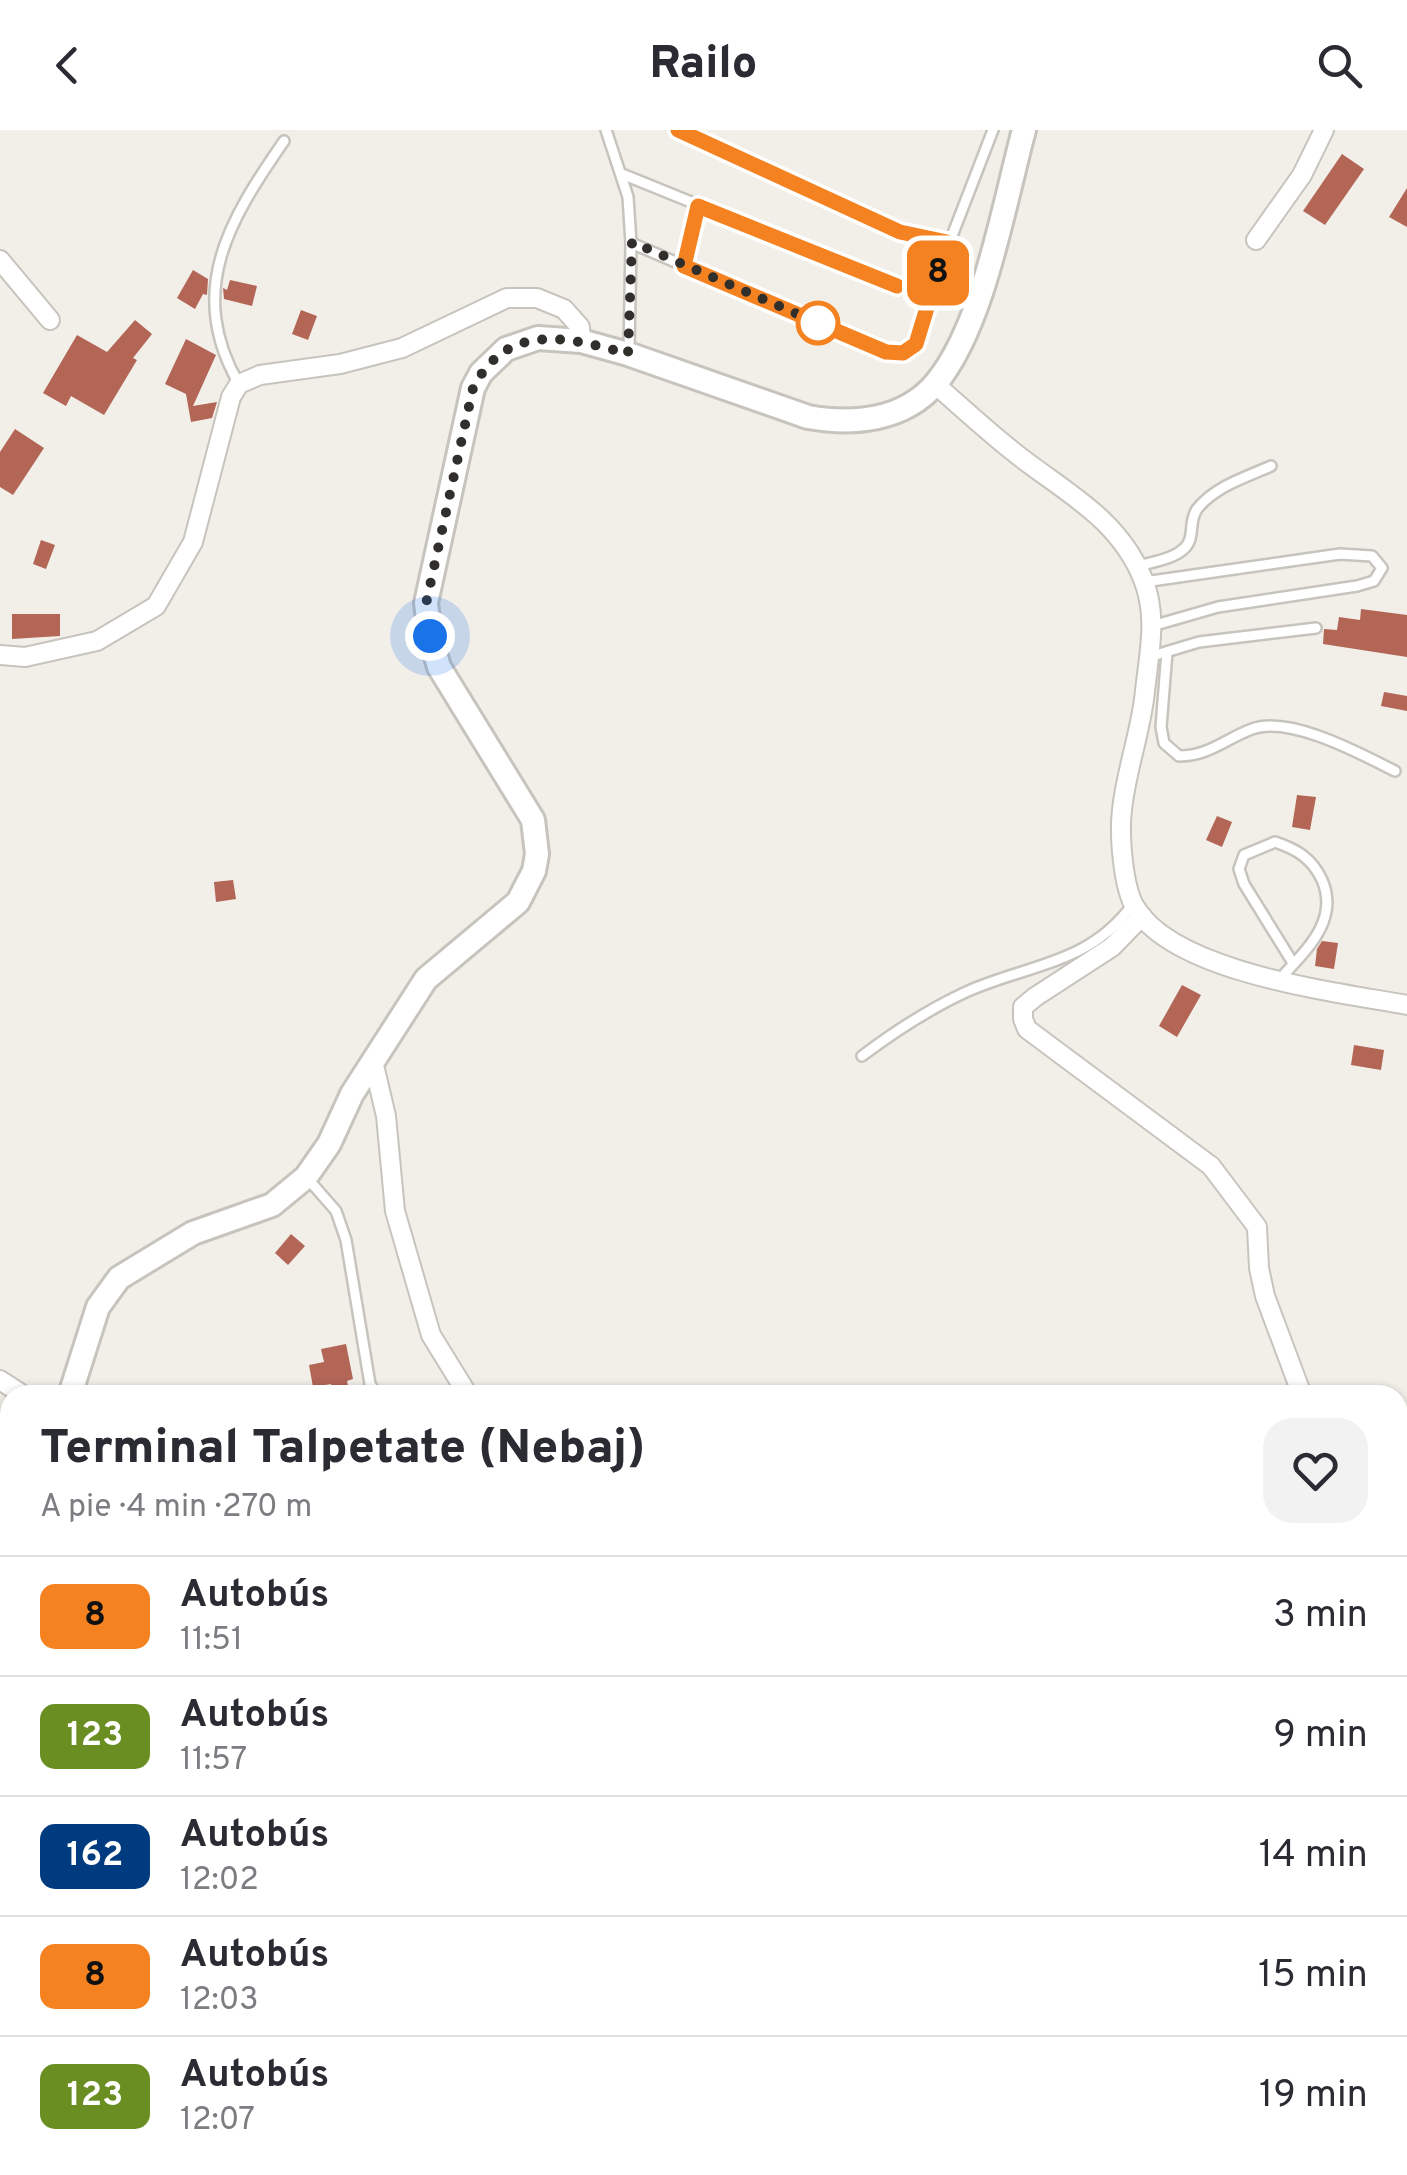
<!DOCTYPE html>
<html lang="es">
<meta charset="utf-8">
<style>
:root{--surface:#fff;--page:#f2f2f3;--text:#2b2b33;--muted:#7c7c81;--line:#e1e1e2}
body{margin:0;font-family:Overpass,sans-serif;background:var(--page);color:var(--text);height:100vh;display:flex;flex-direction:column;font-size:38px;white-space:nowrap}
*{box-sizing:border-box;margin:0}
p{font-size:32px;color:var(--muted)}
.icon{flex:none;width:55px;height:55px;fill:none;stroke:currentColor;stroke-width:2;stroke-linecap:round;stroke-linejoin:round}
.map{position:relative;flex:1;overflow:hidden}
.side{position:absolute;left:0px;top:1255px;width:1408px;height:790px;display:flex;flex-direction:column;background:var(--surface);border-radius:30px 30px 0 0;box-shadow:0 2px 8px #0004}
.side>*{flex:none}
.badge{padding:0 20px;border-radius:15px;font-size:35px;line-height:65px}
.you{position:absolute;width:50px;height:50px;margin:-25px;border:8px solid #fff;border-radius:50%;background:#1a73e8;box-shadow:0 0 0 15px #1a73e833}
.map>.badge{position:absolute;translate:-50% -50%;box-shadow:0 0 0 5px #fff}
.round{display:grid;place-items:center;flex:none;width:105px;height:105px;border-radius:30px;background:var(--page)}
.summary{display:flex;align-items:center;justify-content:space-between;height:170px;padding:0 40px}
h1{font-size:48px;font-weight:800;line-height:75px}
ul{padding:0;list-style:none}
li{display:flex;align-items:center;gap:30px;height:120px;padding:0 40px;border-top:2px solid var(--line)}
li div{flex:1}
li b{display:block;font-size:38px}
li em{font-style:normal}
li .badge{min-width:110px;font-weight:700;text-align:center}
header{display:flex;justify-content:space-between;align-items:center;height:130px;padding:0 40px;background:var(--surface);font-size:45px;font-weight:800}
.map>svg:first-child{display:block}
.building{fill:#b36556}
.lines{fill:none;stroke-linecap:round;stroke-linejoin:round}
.service-casing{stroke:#c7c4be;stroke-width:14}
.minor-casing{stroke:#c7c4be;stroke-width:22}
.tertiary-casing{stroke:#c7c4be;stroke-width:28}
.path{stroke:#a4a29d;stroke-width:4;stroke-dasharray:5 8;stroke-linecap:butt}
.service{stroke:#fff;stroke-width:9}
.minor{stroke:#fff;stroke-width:18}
.tertiary{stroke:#fff;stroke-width:22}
.line-casing{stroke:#fff;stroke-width:22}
.line{stroke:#f58220;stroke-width:15}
.walk{stroke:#302f2c;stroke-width:10;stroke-dasharray:0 18}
.stop-dot{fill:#fff;stroke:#f58220;stroke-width:5}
</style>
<header><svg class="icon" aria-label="back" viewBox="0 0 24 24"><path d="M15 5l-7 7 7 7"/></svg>Railo<svg class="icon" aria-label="search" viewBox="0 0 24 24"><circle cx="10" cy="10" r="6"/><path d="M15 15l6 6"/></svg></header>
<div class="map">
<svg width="1407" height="2045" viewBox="0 0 1407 2045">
<rect width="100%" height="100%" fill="#f2efe9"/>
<!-- building -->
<g class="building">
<path d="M1342 24 1364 39 1325 95 1303 81Z"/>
<path d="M1407 58V97L1389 87Z"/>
<path d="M193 140 208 149 207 165 203 164 195 179 177 168Z"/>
<path d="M230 150 257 156 252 176 224 169 223 158 227 160Z"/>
<path d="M301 180 317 186 308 210 292 204Z"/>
<path d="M135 190 152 204 133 228 137 230 104 285 71 266 66 276 43 263 77 205 107 222Z"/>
<path d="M186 209 216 225 193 276 217 272 212 288 191 292 186 264 165 254Z"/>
<path d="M15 299 44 318 13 365 0 357V322Z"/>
<path d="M41 410 55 415 46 439 33 434Z"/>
<path d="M1361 479 1407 485V527L1323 514 1324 499 1337 500 1339 487 1360 490Z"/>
<path d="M12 484H60V506L12 509Z"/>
<path d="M1384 562 1407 566V581L1381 576Z"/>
<path d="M1297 665 1316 667 1310 700 1292 697Z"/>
<path d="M1217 686 1232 692 1222 717 1206 710Z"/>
<path d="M233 750 236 769 216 772 214 752Z"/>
<path d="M1322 811 1338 813 1334 839 1315 836 1317 819Z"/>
<path d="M1182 855 1201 865 1177 907 1159 896Z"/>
<path d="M1354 915 1384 920 1381 940 1351 935Z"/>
<path d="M291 1104 305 1116 288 1135 275 1123Z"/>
<path d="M346 1214 353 1249 347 1251 350 1265H333L331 1254 313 1257 309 1235 324 1232 321 1219Z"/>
</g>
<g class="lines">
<!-- service casing -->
<g class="service-casing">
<g id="service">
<path d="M606 0 628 67 631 113 629 221"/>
<path d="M678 0 900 102 940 113 952 106 993 0"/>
<path d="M622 44 930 169"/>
<path d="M631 113 886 222 903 223 916 214 947 111"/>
<path d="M684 136 699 75"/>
<path d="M239 254C185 161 230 89 284 11"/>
<path d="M1137 436C1152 432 1185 428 1190 409 1193 398 1190 390 1197 379 1216 356 1244 348 1271 336"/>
<path d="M1144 452 1340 424 1372 426 1382 438 1374 451 1357 456 1218 477 1152 496"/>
<path d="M1167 522 1161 597 1164 613 1179 626C1209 626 1225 609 1252 599 1290 585 1361 624 1395 641"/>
<path d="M1149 527 1199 512 1316 498"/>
<path d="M1279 850C1305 821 1340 791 1322 750 1312 728 1296 719 1275 712L1244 725 1239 739 1244 754 1293 833"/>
<path d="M862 926C894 902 929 879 966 862 1028 834 1089 835 1133 774"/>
<path d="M308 1049 336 1081 346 1110 370 1254 377 1265"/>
</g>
</g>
<!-- minor casing -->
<g class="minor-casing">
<g id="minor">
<path d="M1256 110 1302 45 1324 0"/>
<path d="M0 130 50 190"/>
<path d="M935 254C960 276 984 298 1010 319 1060 360 1117 385 1143 449 1158 486 1149 523 1145 561 1141 602 1126 640 1122 680 1119 705 1123 757 1135 777 1174 843 1336 862 1407 875"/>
<path d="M0 525 25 527 97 511 156 476 193 412 231 267 239 254 260 245 340 234 402 218 507 168H537L564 179 580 197 581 211"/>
<path d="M1142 786 1112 817 1035 867 1023 877V889L1027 899 1211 1036 1257 1097 1259 1138 1265 1166 1302 1265"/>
<path d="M373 931 386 986 395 1081 431 1205 468 1265"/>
<path d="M0 1250 23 1265"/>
<path d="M1398 1459 1407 1469"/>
<path d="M0 2000 10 1997"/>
</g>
</g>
<!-- tertiary casing -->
<g class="tertiary-casing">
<g id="tertiary">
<path d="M70 1265 98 1177 119 1148 193 1103 272 1075 306 1047 329 1014 352 964 426 849 518 772 534 741 537 724 533 690 439 537 430 506 426 473 473 258 481 243 506 219 538 208 581 211 628 224 808 287C853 295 904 291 936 253 984 195 1004 73 1024 0"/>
<path d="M0 1584 10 1516"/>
</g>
</g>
<!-- path -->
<path class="path" d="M1398 1761 1407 1756"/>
<!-- service -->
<use href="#service" class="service"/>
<!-- minor -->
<use href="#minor" class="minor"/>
<!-- tertiary -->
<use href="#tertiary" class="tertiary"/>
</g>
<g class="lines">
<!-- line casing -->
<g class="line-casing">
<path id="line" d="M678 0 900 102 947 112 916 214 903 223 886 222 684 136 698 76 897 156"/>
</g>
<!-- line -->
<use href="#line" class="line"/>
<!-- walk -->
<path class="walk" d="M430 506 426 474 473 258C508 191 568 207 628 224L632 112 818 193"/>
</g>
<!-- markers -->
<circle class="stop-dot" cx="818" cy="193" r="20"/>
</svg>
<div class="you" style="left:430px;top:506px"></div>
<b class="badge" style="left:938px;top:143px;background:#f58220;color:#111">8</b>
<section class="side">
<div class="summary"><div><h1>Terminal Talpetate (Nebaj)</h1><p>A pie · 4 min · 270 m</p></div><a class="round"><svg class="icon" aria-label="heart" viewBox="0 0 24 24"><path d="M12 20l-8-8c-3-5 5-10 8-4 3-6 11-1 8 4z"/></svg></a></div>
<ul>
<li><span class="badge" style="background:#f58220;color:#111">8</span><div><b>Autobús</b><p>11:51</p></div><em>3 min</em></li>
<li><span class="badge" style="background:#6b8e23;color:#fff">123</span><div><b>Autobús</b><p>11:57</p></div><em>9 min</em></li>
<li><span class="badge" style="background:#003b80;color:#fff">162</span><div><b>Autobús</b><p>12:02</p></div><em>14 min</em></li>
<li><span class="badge" style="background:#f58220;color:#111">8</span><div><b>Autobús</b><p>12:03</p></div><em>15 min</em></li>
<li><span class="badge" style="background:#6b8e23;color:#fff">123</span><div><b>Autobús</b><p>12:07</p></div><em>19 min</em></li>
</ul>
</section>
</div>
